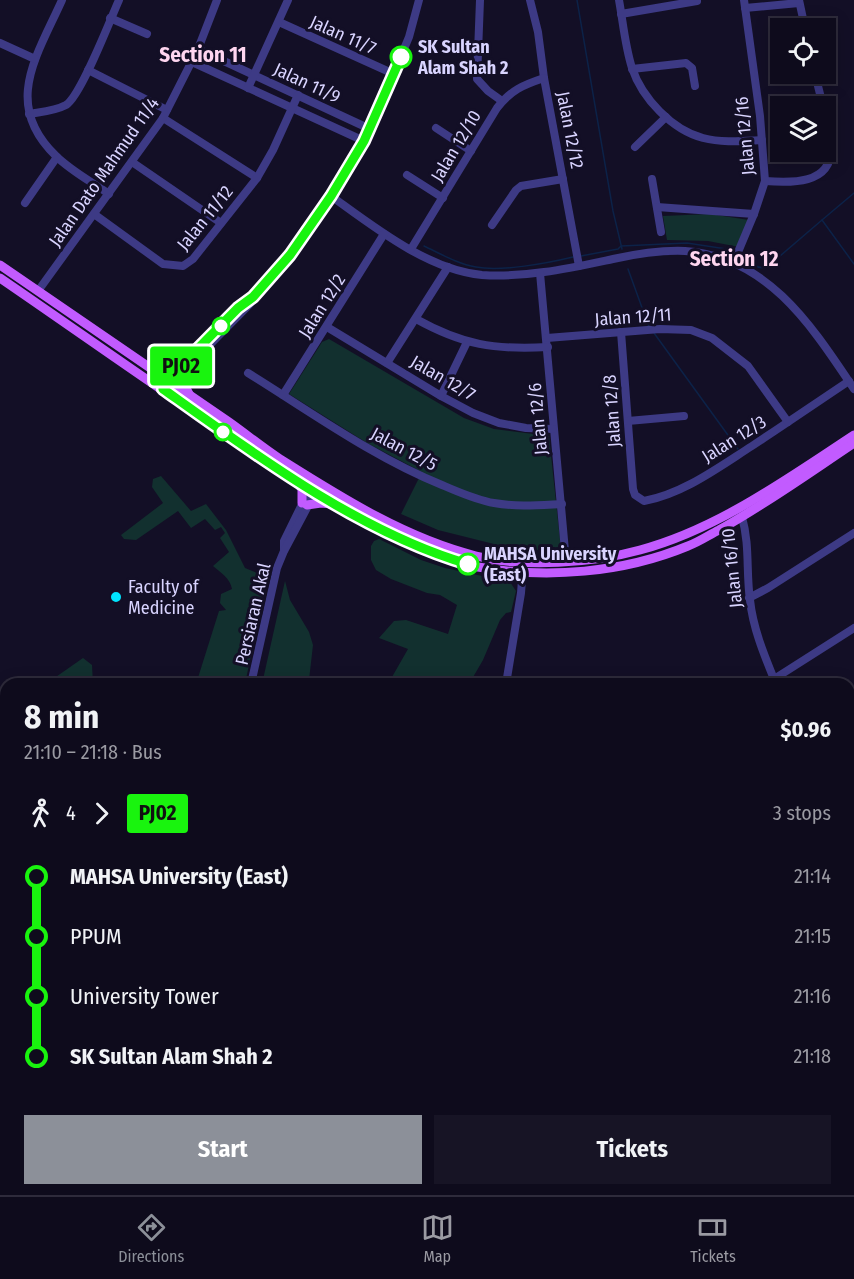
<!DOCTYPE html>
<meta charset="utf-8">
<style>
:root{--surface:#0e0b1c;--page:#171425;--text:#f1f3f6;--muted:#9b9ba3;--line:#2e2b3b;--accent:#8c9099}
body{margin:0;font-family:"Fira Sans Condensed",sans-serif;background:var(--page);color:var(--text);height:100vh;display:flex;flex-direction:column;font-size:22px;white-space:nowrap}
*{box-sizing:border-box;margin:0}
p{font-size:20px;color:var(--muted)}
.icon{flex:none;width:33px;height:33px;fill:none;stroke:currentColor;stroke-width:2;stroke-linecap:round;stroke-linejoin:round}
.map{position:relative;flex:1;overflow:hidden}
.panel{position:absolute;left:0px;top:678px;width:855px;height:518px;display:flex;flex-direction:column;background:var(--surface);border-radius:18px 18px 0 0;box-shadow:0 3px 15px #0003,0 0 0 2px var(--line)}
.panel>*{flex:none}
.badge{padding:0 12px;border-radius:4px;font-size:21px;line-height:39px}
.controls{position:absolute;left:770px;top:18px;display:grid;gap:12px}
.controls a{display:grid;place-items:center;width:66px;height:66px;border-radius:0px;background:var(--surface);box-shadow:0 3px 15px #0003,0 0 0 2px var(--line);font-size:30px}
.map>.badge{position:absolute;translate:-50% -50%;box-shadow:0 0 0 3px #fff}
.legs{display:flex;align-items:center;gap:9px;height:66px;padding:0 24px;font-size:20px}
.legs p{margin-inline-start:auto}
.overview{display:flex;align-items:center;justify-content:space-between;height:102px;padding:0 24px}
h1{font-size:33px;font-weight:700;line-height:45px}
.cta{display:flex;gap:12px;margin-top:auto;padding:12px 24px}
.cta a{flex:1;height:69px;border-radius:0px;background:var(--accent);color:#fff;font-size:24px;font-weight:700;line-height:69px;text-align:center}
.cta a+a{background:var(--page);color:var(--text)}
ul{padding:0 24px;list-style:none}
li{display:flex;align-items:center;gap:21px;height:60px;font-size:22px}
li i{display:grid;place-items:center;width:9px;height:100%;margin:0 8px;background:currentColor}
li i::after{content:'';width:15px;height:15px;margin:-8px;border:4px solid;border-radius:50%;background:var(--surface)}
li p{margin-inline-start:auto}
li:first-child i{background:linear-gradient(#0000 50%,currentColor 0)}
li:last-child i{background:linear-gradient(currentColor 50%,#0000 0)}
.menu{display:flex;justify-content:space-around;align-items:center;height:84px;border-top:2px solid var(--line);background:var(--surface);font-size:16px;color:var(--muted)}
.menu a{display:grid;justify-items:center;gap:3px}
.menu .current{color:var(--accent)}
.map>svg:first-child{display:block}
.green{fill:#12302f}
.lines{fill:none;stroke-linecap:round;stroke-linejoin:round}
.stream{stroke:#0c2248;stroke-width:1.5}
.minor{stroke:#3d3a85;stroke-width:8}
.major{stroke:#c25bff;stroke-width:9}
.line-1-casing{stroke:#fff;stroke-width:14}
.line-1{stroke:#19f40e;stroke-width:9}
.stop-1-dot{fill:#fff;stroke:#19f40e;stroke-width:3}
.poi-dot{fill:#00e5ff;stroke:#130f26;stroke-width:2}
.labels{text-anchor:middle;stroke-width:6;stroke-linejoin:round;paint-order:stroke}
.street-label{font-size:18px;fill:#d9d4ff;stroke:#130f26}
.stop-label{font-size:18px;font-weight:bold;fill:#d9d4ff;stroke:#130f26;text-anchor:start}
.poi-label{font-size:18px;fill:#d9d4ff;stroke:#130f26;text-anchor:start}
.quarter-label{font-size:21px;font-weight:bold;fill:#ffd6f0;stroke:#130f26}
</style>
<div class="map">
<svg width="854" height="1195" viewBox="0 0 854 1195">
<rect width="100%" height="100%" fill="#130f26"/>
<!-- green -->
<g class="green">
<path d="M710 214 749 220 739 247 708 241 667 240 663 216Z"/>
<path d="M329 339 464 418 494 429 549 436 561 549 522 551 438 530 401 514 422 472 367 443 289 394 322 342Z"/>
<path d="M161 476 191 511 206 504 226 530 245 568 267 577 245 684H196L219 611 226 610 220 603 221 594 232 589C230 578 221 573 213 566L229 552 220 538 225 533 221 527 215 530 205 519 191 528 178 511 136 540 124 539 121 535 163 503 152 487 153 479Z"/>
<path d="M379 539 421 560 445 568 510 582 516 591 511 612 506 613 500 620 483 660 469 684H388L408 649 379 638 394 621 406 620 448 634 457 605 440 595 427 593 391 579 376 570 371 560V546L374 541Z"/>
<path d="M285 581 290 600 309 632 313 645 309 680 317 684H262Z"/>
<path d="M83 658 92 665 93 684H56L53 679Z"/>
<path d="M854 1021V1131L849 1128V1022Z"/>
<path d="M6 1137V1190H45L34 1195H0V1140Z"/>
<path d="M638 1190H710L715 1195H650Z"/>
</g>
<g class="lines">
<!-- stream -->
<g class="stream">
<path d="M577 0 613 211 622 249"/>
<path d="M822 220 854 193"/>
<path d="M424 246C441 254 458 264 476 267 501 272 548 263 573 257"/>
<path d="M744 255C749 262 757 269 766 268L822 220 854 264"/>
<path d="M581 256 618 249 621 246 687 243 733 250"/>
<path d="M628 269 649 327"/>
<path d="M654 333 738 449"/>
<path d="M632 1190 644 1195"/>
<path d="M41 1195 52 1190"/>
</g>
<!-- minor -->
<g class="minor">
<path d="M62 0C37 56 2 104 56 156 71 171 92 182 109 194"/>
<path d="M480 0 477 79 488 91 502 101"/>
<path d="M530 0 538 32 544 78 579 266"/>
<path d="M619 0C623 22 625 46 632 68 642 98 672 130 703 138 722 143 742 141 762 140"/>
<path d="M799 0 805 28"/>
<path d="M745 8 799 3"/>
<path d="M621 14 697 1"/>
<path d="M110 18 147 34"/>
<path d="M279 22 394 74"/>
<path d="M0 43 35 59"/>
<path d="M198 49 370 129"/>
<path d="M192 62 364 141"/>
<path d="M632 69 686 63 692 68 695 86"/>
<path d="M88 70 167 110"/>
<path d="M815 74 823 106"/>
<path d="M248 88 288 0"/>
<path d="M29 114C40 112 55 111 66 105 81 96 110 20 119 0"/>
<path d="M163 118 257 178"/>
<path d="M436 128 471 151"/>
<path d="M635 147 666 117"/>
<path d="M132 162 221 223"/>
<path d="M407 175 443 198"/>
<path d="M652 179 661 232"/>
<path d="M765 181C790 183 832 185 831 148 831 138 827 126 825 116"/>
<path d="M331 196C374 227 428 270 482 275 526 278 570 268 613 259 636 254 661 250 685 251 768 256 813 328 854 389"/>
<path d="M25 203 57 157"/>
<path d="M657 207 754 214"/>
<path d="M94 214 163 264 183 266 193 259 257 178 273 150 298 95"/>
<path d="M492 225 516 190 521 186 563 179"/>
<path d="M411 249 497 108C511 90 523 85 544 78"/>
<path d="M733 264 754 214 765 181 760 116 744 0"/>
<path d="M540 273 566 562"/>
<path d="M38 291 163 118 198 49 217 0"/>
<path d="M416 319C463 345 494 350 548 347"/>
<path d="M327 327 441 396 473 413 499 423 526 428 553 429"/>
<path d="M621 332 633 489 635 495 644 501C683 494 719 467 752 446 784 425 816 403 849 381"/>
<path d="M547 338 660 329 691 330 712 338 748 366 788 422"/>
<path d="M387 363 448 267"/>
<path d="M248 373C311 412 373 457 442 485 459 492 476 500 494 503 517 507 540 505 562 504"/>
<path d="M165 384 170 376 236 310 249 299"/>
<path d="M163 389 172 383 249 305 290 255 331 196 370 129 409 37 419 0"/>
<path d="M283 395 384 234"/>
<path d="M441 396 467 342"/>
<path d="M628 421 684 416"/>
<path d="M742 517C750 545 746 572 750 600 753 629 765 657 776 684"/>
<path d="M284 550V541L310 488"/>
<path d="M749 598 768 588 854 533"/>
<path d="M774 679 854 628"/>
<path d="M251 684 277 568 284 551 316 491"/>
<path d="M506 684 521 593 523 567"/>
<path d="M0 758H6"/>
<path d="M849 765 854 766"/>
<path d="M849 858 854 855"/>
<path d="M849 933 854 930"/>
<path d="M0 1133 6 1131"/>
<path d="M733 1190 737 1195"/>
<path d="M324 1195 329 1190"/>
</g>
<!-- major -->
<g class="major">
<path d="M0 265C77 317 152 370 229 422 246 434 263 448 280 459 342 498 405 538 476 556 524 568 593 563 640 550 718 529 787 479 854 435"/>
<path d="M0 278C92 341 184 407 278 468 337 506 408 553 478 567 547 579 623 573 688 546 699 542 709 535 719 530 766 504 809 473 854 443"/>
<path d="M152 368 168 370 178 369"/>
<path d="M186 368 184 384 189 394"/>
<path d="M296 481 302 489V503"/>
<path d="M307 505 321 503 332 504"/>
</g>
</g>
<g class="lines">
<!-- line-1 casing -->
<g class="line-1-casing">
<path id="line-1" d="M401 57 364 141 331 196 290 255 253 297 238 308 167 380 163 389C254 454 361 533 468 564"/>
</g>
<!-- line-1 -->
<use href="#line-1" class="line-1"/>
</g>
<!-- markers -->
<g class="stop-1-dot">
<circle cx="401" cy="57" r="10"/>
<circle cx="221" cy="326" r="8"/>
<circle cx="223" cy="432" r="8"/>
<circle cx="468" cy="564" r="10"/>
</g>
<circle class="poi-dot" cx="116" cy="597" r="6"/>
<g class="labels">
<!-- street labels -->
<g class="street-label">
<text transform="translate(343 35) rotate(24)" y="6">Jalan 11/7</text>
<text transform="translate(307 83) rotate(25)" y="6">Jalan 11/9</text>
<text transform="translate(570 130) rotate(79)" y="6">Jalan 12/12</text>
<text transform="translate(745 136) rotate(-95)" y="6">Jalan 12/16</text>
<text transform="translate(456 146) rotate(-59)" y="6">Jalan 12/10</text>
<text transform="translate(104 172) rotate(-55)" y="6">Jalan Dato Mahmud 11/4</text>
<text transform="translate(205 218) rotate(-51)" y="6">Jalan 11/12</text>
<text transform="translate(322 306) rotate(-58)" y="6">Jalan 12/2</text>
<text transform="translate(633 317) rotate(-4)" y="6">Jalan 12/11</text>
<text transform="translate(443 378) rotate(30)" y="6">Jalan 12/7</text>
<text transform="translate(612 411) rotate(-94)" y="6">Jalan 12/8</text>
<text transform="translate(538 419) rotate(-95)" y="6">Jalan 12/6</text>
<text transform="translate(734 439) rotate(-32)" y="6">Jalan 12/3</text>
<text transform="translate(404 449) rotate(28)" y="6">Jalan 12/5</text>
<text transform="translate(732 568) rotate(-96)" y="6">Jalan 16/10</text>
<text transform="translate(253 614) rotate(-77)" y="6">Persiaran Akal</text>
</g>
<!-- stop labels -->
<g class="stop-label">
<text x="418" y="53">SK Sultan<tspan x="418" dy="21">Alam Shah 2</tspan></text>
<text x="484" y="560">MAHSA University<tspan x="484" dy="21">(East)</tspan></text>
</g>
<!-- poi labels -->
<g class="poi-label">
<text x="128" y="593">Faculty of<tspan x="128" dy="21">Medicine</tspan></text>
</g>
<!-- quarter labels -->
<g class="quarter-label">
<text x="203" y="62">Section 11</text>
<text x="734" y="266">Section 12</text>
</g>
</g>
</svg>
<div class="controls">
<a><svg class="icon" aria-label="locate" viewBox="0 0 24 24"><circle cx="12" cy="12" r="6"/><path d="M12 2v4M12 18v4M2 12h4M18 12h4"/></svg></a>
<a><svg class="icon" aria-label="layers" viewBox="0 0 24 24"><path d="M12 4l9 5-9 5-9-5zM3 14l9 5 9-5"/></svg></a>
</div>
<b class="badge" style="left:181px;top:366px;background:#19f40e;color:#111">PJ02</b>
<section class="panel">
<div class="overview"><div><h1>8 min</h1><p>21:10 – 21:18 · Bus</p></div><b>$0.96</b></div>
<div class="legs"><svg class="icon" aria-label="walk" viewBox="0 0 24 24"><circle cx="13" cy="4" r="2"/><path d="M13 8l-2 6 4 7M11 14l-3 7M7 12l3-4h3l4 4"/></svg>4<svg class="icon" aria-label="forward" viewBox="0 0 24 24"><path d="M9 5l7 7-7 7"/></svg><b class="badge" style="background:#19f40e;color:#111">PJ02</b><p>3 stops</p></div>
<ul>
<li><i style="color:#19f40e"></i><b>MAHSA University (East)</b><p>21:14</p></li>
<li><i style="color:#19f40e"></i><span>PPUM</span><p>21:15</p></li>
<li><i style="color:#19f40e"></i><span>University Tower</span><p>21:16</p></li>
<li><i style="color:#19f40e"></i><b>SK Sultan Alam Shah 2</b><p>21:18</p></li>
</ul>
<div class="cta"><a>Start</a><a>Tickets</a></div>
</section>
</div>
<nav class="menu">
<a class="current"><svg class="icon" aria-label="directions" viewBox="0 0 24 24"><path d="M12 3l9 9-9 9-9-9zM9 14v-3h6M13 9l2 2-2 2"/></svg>Directions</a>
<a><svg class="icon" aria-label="map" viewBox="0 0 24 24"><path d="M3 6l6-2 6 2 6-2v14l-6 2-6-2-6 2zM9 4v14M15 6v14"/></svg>Map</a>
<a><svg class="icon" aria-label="tickets" viewBox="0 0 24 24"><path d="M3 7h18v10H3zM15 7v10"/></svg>Tickets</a>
</nav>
